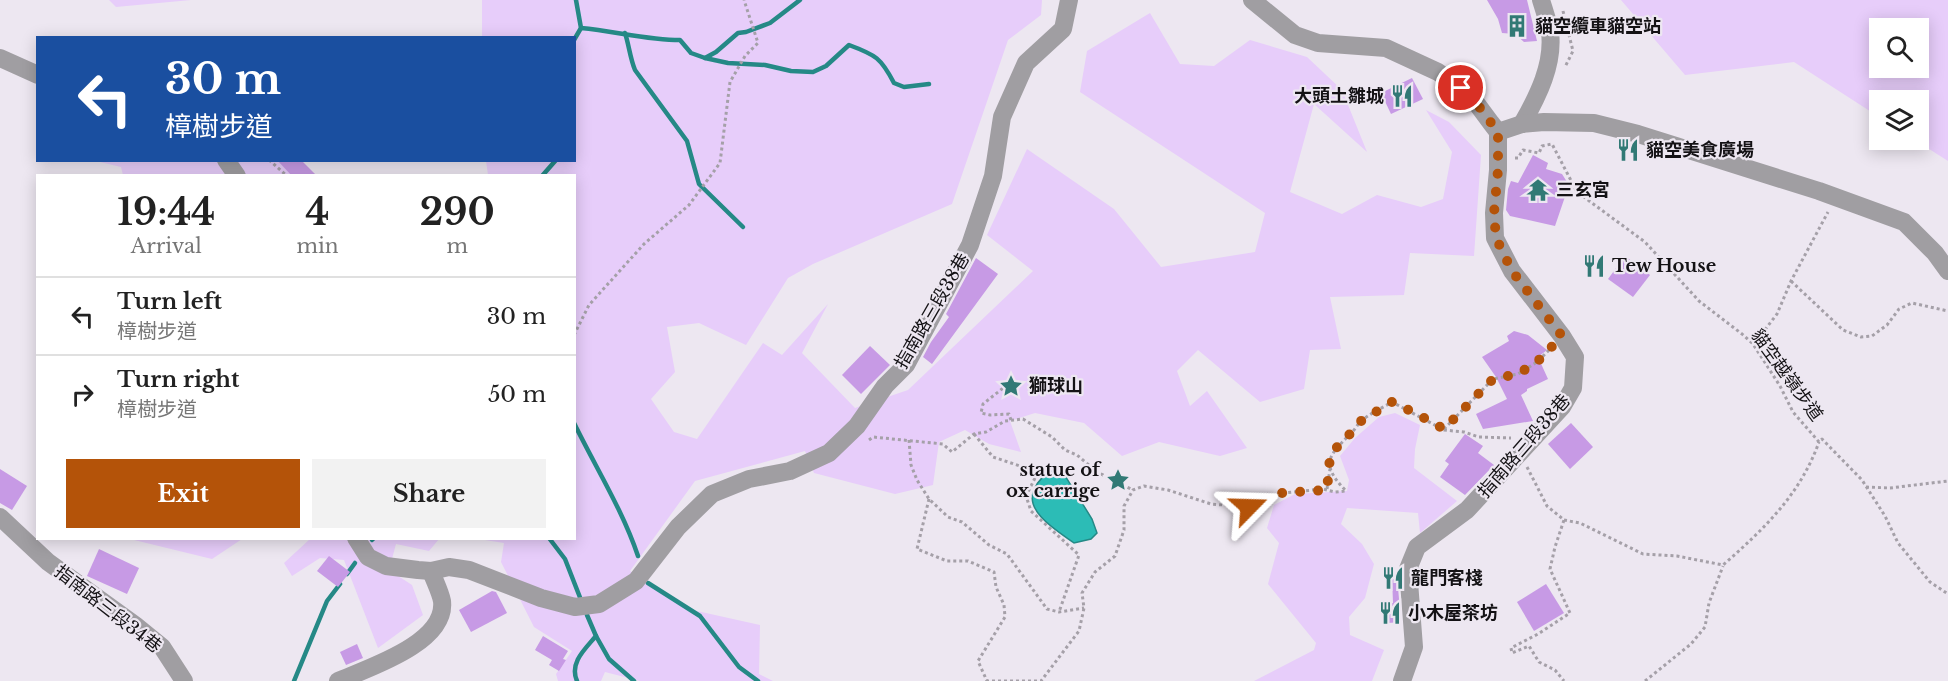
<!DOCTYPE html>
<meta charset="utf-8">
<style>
:root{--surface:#fff;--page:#f2f2f2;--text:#222;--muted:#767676;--line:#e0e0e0;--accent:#b45309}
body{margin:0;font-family:"Libre Baskerville","Noto Sans TC",serif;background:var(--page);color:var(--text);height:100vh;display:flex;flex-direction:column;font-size:22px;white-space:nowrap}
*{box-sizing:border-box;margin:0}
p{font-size:20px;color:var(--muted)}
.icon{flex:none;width:33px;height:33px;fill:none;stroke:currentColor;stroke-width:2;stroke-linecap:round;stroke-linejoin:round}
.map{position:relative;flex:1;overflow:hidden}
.sheet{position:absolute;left:36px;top:174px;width:540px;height:366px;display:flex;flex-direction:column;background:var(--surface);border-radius:0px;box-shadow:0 3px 15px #0003}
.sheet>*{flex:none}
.banner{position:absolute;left:36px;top:36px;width:540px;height:126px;border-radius:0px;box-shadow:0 3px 15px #0003;background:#1a4fa0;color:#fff;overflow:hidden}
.buttons{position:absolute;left:1869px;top:18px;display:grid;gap:12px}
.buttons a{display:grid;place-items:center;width:60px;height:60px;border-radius:0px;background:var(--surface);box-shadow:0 3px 15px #0003;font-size:30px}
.pin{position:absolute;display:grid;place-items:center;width:51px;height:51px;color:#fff;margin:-26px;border:3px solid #fff;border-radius:50%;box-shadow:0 2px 6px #0007}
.me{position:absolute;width:66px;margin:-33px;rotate:68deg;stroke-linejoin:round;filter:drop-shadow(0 0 4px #0008)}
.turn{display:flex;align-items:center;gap:21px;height:126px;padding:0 30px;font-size:27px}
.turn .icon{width:78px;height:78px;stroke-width:2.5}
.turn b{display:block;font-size:42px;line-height:51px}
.eta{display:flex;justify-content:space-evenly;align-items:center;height:102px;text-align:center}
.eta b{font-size:36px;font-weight:700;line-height:42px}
.primary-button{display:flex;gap:12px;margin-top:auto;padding:12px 30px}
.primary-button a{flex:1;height:69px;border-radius:0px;background:var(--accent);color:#fff;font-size:24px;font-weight:700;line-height:69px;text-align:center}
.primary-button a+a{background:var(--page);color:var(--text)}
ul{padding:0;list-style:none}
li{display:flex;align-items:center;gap:18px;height:78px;padding:0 30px;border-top:2px solid var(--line)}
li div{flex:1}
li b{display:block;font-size:22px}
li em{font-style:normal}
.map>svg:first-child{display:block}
</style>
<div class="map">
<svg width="1948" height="681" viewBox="0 0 1948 681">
<rect width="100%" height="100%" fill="#ede7f1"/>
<g fill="#e7cdfa" fill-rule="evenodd">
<polygon points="109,0 191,0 116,7"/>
<polygon points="482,0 1042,0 1041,15 1008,40 952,204 813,264 788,278 746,345 699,323 667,327 675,372 651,399 674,432 697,439 763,343 782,355 828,304 802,353 855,408 908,390 1033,271 987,235 1027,149 1114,209 1161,267 1255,252 1265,213 1080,92 1087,51 1150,13 1180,64 1214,66 1250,40 1307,57 1342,90 1367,152 1314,104 1290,192 1342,214 1377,195 1421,207 1443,199 1452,152 1426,110 1449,122 1481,155 1474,256 1410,253 1404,295 1330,297 1341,349 1310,350 1304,389 1260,402 1198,350 1177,371 1190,406 1207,391 1247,448 1220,456 1159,442 1122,456 1084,423 1035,413 1010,421 1021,452 989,444 965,430 939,442 933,485 895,494 814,473 805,451 695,481 630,571 688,609 760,625 759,674 773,681 640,681 605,672 601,681 558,681 556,674 572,651 534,627 501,562 504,543 479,539 574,538 574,176 488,175 486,161 574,160 574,38 482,37"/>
<path d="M 1621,0 L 1948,0 L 1948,161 L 1915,140 L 1918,140 L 1918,100 L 1880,100 L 1879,117 L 1794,62 L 1685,75 ZM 1880,28 L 1918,28 L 1918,68 L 1880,68 Z"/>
<polygon points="96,161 288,161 299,175 123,175 121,167"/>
<polygon points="1395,413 1420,425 1415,449 1414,468 1457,501 1420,533 1418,513 1347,508 1341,524 1362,544 1374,564 1365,598 1349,617 1350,635 1384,650 1372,681 1254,681 1314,650 1316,643 1268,584 1279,543 1267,528 1274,505 1295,494 1347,491 1349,480 1340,456 1355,438 1379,417"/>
<polygon points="130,539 242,539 212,559"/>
<polygon points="310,539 439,539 429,551 396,544 389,570 412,585 423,615 378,648 344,560 320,558 292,576 284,563"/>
</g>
<path fill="#2cbcb6" stroke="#258986" stroke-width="1.5" d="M 1054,470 L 1064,474 L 1092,519 L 1097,533 L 1091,539 L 1074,543 C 1059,532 1024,512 1034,490 C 1038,480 1044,475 1054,470 Z"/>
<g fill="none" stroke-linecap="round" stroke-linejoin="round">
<g stroke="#258986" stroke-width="4.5">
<path d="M 581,28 C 615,31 647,40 680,40 L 691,53 L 705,58 L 728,63 L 765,65 L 791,71 L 813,72 L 826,66 L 849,45 C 876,55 881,58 894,83 L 904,87 L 929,84"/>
<path d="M 625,33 C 629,45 630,58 635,70 L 687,141 L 699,184 L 743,227"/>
<polyline points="574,40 581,28 576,0"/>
<polyline points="705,58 716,52 738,33 746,32 770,23 800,0"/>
<polyline points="542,176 556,160"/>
<path d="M 574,423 C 596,468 622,509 638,556"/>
<polyline points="549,538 565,559 581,600"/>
<polyline points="372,540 374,538"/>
<polyline points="347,574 355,563"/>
<polyline points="648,583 700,616 739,667 758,681"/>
<polyline points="587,615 596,636 609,659 634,681"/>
<polyline points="294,681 327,601 340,584"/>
<path d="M 577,681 C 569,663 585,649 596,636"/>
</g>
</g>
<g fill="#c79ae5">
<polygon points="1487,0 1527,0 1537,41 1524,42 1515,34 1502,33 1498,19"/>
<polygon points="1412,78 1423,99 1391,114 1381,93"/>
<polygon points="1533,155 1548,163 1546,169 1562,174 1569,185 1555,226 1510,216 1506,210 1508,189 1511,181 1518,183"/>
<polygon points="277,160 301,160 317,176 292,176"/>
<polygon points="1625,256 1650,275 1633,297 1608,279"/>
<polygon points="976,258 998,274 932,364 923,357 931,342 949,317 946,314"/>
<polygon points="1514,331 1528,335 1547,350 1538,357 1548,379 1527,389 1527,391 1521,395 1533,421 1483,429 1476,414 1507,399 1496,377 1482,357 1509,341 1507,336"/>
<polygon points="870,346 890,365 861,394 842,375"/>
<polygon points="1571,423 1593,447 1570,469 1548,444"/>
<polygon points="1465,434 1483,446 1478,453 1494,465 1465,495 1440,477 1449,464 1445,461"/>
<polygon points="0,469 27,486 12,510 0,503"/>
<polygon points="99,549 139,568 127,594 87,576"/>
<polygon points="329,556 350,572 338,587 317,571"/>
<polygon points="1392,576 1397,576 1401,622 1388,623 1387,603 1393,603"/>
<polygon points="1546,584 1564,613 1534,631 1517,602"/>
<polygon points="492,591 496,592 507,613 471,632 459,610"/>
<polygon points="543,636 568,651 563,659 566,660 559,671 549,665 552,660 535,650"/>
<polygon points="357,644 363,658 346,665 340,652"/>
</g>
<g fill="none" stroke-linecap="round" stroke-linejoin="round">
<g stroke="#a5a0a8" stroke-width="3" stroke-dasharray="3 3" stroke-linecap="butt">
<polyline points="1563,11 1573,51 1565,67"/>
<polyline points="1515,158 1518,158 1523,150 1539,153 1542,146 1552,144 1577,192 1645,242 1699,301 1742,334 1753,344 1780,386 1793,412 1819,442 1822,439 1862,480 1885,516 1898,543 1930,582 1948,594"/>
<polyline points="269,160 287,176"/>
<polyline points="1791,281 1843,330 1861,337 1872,336 1887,325 1899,309 1912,303 1948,311"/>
<polyline points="574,335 589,305 644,244 689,205 720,163 730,82 745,56 758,43 744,0"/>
<polyline points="1754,344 1777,314 1791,281 1828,212"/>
<polyline points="574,378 574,379"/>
<polyline points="1011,420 1009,414 990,415 981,413 983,404 1012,381"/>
<polyline points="1444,429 1493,379 1518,374 1537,362 1551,348"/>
<polyline points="974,434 993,457 1038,472 1026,496 1031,511 1079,555 1059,612"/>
<polyline points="869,440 873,437 943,444 952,452 974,434 986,432 1005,421 1023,419 1052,437 1065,450 1077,455 1097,472 1133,490"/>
<polyline points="909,440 911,465 917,480 929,499 948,517 962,522 989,545 1007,554 1047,609 1059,612 1084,608"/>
<polyline points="1527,467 1547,506 1564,520 1555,547 1550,569 1570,613 1538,634 1511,648 1512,653 1529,646 1539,662 1555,670 1564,681"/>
<polyline points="1866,487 1890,488 1948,481"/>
<polyline points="1327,489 1330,469"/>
<polyline points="929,499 917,549 947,561 968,561 994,572 996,587 1004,605 1005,617 978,661 987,681"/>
<path d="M 1564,520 L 1580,523 L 1643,554 L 1677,556 L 1723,565 C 1764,529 1800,495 1819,442"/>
<path d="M 986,681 L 1041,681 L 1079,631 L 1084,608 L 1082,593 L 1095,572 L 1115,556 L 1124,530 L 1124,506 L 1133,490 L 1144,486 L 1168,490 L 1211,504 L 1249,507 L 1283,493 L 1323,489 L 1335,492 L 1346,491 C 1319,463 1329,456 1351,433 C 1355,430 1357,425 1360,422 C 1369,414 1382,408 1392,402 L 1444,430 L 1464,432 L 1479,437 L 1511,438"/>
<polyline points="1645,681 1691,644 1705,627 1709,603 1723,566"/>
</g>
<g stroke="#a09ea2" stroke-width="18">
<polyline points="1252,0 1295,35 1318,43 1386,48 1438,72 1471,96 1491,123 1498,132 1498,170 1494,213 1495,238 1512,271 1562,336 1575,357 1573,388 1562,407 1467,510 1417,547 1408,569 1414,647 1402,681"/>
<polyline points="0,58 38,75"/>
<path d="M 1522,124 C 1538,96 1554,64 1550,32 C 1548,21 1544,10 1541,0"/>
<polyline points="1498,132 1522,124 1544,122 1594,123 1638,134 1819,191 1904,222 1935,253 1948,271"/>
<polyline points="226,160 237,176"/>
<polyline points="0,517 48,562 135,625 162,647 184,681"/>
<polyline points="356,538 368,557 386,566 418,570 431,571 449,567 469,570 541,598 575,607 599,604 636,581 678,527 712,494 749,479 790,471 829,453 857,426 885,386 906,365 970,245 993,176 1002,117 1026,63 1063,29 1069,0"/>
<path d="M 338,681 C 368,668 447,643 442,601 C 440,591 434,580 431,571"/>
</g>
</g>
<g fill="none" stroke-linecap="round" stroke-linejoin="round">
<polyline stroke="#b45309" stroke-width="10" stroke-dasharray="0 18" points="1249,507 1282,493 1327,490 1330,457 1340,443 1351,433 1361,421 1392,402 1417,414 1444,429 1493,379 1518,374 1537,362 1562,336 1512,271 1496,238 1494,213 1498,170 1498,132 1471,96 1461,88"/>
</g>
<defs>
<g id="building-bare" transform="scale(1.8)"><path d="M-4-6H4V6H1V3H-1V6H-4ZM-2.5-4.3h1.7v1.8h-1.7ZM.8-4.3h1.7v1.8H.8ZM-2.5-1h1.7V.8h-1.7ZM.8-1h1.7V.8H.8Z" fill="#317975" stroke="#ede7f1" stroke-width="2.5" paint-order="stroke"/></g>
<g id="restaurant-bare" transform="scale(1.8)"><path d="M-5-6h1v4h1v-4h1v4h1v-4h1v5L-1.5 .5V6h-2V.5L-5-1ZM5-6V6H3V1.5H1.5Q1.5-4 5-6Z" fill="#317975" stroke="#ede7f1" stroke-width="2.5" paint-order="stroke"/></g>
<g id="temple-bare" transform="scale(1.8)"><path d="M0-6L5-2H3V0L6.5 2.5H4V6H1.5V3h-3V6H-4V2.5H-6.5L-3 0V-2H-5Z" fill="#317975" stroke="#ede7f1" stroke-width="2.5" paint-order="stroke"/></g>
<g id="sight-bare" transform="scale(1.8)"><path d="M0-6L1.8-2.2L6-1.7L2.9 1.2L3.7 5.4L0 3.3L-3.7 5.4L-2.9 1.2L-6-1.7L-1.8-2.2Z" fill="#317975" stroke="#ede7f1" stroke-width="2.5" paint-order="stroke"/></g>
</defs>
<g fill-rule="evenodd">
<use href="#building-bare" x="1517" y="26"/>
<use href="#restaurant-bare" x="1402" y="96"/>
<use href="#restaurant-bare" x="1628" y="150"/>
<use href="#temple-bare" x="1538" y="190"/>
<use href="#restaurant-bare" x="1594" y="266"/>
<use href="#sight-bare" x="1011" y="386"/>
<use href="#sight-bare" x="1118" y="480"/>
<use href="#restaurant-bare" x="1393" y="578"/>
<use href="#restaurant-bare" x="1390" y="613"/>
</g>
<g text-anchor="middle" stroke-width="4.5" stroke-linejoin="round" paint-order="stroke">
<g font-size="18" font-weight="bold" fill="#141215" stroke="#ede7f1" text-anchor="start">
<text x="1535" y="32">貓空纜車貓空站</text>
<text x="1384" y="102" text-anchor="end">大頭土雛城</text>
<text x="1646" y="156">貓空美食廣場</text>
<text x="1556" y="196">三玄宮</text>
<text x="1612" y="272">Tew House</text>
<text x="1029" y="392">獅球山</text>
<text x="1100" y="476" text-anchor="end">statue of<tspan x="1100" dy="21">ox carrige</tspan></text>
<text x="1411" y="584">龍門客棧</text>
<text x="1408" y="619">小木屋茶坊</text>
</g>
<g font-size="18" fill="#141215" stroke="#ede7f1">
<text transform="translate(932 311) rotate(-60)" y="6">指南路三段38巷</text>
<text transform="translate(1787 375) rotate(54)" y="6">貓空越嶺步道</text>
<text transform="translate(1524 446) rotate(-49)" y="6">指南路三段38巷</text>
<text transform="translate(108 609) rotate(38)" y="6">指南路三段34巷</text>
</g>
</g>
</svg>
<div class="buttons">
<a><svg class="icon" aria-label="search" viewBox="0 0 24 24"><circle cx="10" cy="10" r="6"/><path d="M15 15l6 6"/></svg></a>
<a><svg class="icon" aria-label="layers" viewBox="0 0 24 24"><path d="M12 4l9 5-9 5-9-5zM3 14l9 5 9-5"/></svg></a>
</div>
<div class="pin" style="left:1461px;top:88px;background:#d93025"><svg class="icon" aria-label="arrive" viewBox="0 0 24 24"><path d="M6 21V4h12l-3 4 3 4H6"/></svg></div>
<svg class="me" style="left:1249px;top:507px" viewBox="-20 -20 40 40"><path d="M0-17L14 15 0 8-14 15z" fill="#b45309" stroke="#fff" stroke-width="4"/></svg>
<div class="banner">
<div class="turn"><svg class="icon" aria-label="left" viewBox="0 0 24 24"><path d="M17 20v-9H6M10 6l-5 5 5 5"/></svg><div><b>30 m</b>樟樹步道</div></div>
</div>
<section class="sheet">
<div class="eta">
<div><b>19:44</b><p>Arrival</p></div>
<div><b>4</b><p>min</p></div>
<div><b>290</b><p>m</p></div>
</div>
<ul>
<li><svg class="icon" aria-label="left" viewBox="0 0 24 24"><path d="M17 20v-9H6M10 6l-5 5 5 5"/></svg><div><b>Turn left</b><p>樟樹步道</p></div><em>30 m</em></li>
<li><svg class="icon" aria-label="right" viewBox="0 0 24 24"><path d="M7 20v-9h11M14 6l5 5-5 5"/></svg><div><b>Turn right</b><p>樟樹步道</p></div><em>50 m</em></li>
</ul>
<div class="primary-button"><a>Exit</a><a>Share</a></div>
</section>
</div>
